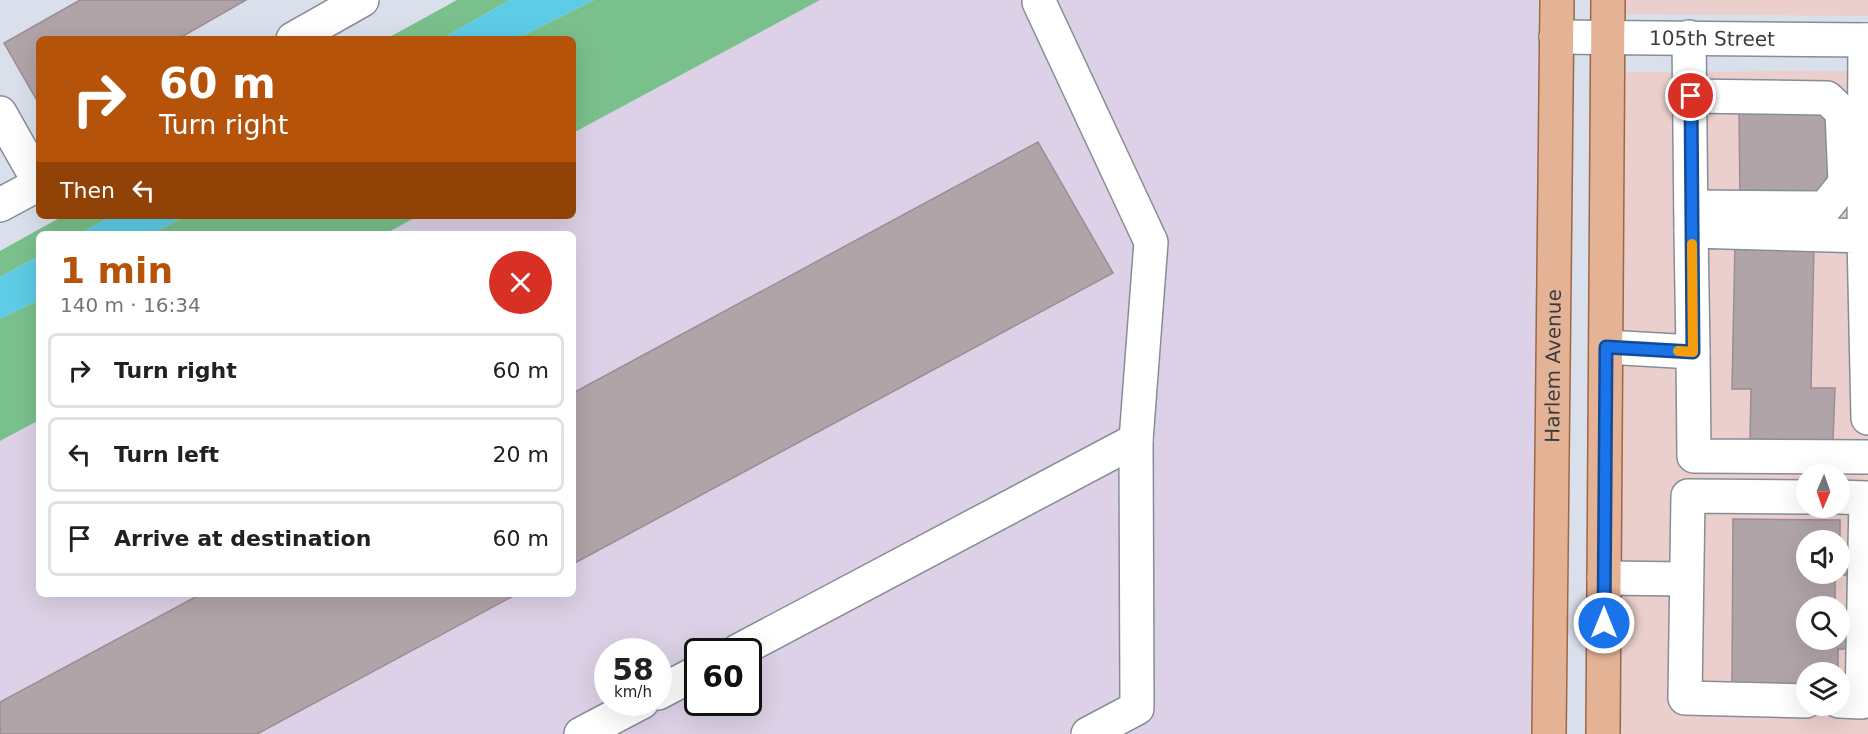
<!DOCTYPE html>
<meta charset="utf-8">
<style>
:root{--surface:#fff;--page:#f6f6f6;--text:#202124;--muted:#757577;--line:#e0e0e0;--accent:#b45309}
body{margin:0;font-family:"DejaVu Sans",sans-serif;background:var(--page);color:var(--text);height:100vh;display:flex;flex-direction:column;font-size:22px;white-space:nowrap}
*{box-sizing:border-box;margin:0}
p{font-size:20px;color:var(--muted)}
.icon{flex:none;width:33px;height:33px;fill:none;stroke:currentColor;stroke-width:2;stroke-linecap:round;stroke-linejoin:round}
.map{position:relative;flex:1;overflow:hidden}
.drawer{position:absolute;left:36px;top:231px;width:540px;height:366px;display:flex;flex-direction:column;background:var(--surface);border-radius:9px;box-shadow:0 6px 24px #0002}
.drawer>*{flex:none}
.banner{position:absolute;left:36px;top:36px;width:540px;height:183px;border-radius:9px;box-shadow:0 6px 24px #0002;background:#b45309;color:#fff;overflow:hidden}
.needle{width:39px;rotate:182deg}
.fabs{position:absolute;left:1796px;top:464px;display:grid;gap:12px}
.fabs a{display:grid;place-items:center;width:54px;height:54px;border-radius:50%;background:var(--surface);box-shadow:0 6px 24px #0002;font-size:30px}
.speed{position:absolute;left:594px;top:638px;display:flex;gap:12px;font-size:30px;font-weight:700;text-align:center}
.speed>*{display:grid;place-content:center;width:78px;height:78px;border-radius:50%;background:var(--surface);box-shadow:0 6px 24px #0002;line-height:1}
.speed small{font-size:15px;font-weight:400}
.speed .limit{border:3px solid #111;border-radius:9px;background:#fff;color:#111}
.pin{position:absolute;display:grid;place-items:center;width:51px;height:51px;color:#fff;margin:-26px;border:3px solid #fff;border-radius:50%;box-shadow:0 2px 6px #0007}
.me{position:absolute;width:66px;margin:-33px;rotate:0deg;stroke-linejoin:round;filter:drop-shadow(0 0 4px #0008)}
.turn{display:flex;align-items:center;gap:21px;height:126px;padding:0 24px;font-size:27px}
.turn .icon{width:78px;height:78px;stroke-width:2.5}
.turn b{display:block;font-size:42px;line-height:51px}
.then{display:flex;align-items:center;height:57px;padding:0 24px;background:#0003;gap:12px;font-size:22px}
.round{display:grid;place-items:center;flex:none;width:63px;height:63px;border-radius:32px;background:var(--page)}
.headline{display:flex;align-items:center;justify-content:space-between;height:102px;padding:0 24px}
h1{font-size:36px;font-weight:700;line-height:45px;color:var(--accent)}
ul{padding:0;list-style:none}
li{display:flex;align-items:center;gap:18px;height:75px;margin:0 12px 9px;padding:0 12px;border:3px solid var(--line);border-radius:9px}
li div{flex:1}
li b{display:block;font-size:22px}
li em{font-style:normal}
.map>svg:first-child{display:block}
</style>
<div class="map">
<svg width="1868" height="734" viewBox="0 0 1868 734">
<rect width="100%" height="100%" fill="#dae0eb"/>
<g fill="#eacfcc" fill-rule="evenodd">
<polygon points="1625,0 1868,0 1868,16 1624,14"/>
<path d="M 1868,71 L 1868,734 L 1621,734 L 1624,72 ZM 1806,474 L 1839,474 L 1839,507 L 1806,507 ZM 1806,540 L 1839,540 L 1839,573 L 1806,573 ZM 1806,606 L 1839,606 L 1839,639 L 1806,639 ZM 1806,672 L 1839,672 L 1839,705 L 1806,705 Z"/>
</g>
<path fill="#dcd1e6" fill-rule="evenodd" d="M 820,0 L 1538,0 L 1536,734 L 0,734 L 0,441 L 39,420 L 39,594 L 573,594 L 573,234 L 385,234 L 418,216 L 573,216 L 573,133 ZM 608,651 L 658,651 L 658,702 L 608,702 ZM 698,651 L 748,651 L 748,702 L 698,702 Z"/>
<g fill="#7ac08c">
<polygon points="457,0 510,0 441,39 386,39"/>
<polygon points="594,0 820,0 573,133 573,39 516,39"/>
<polygon points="63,216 111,216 80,234 39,234 39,256 0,277 0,251"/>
<polygon points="185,216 418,216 385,234 152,234"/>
<polygon points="39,300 39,420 0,441 0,319"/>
</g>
<g fill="#5ecce6">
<polygon points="510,0 594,0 516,39 441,39"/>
<polygon points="111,216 185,216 152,234 80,234"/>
<polygon points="39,256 39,300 0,319 0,277"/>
</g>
<g fill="#b1a4a9" stroke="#9a8d93" stroke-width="1.5" fill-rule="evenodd">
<polygon points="80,0 246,0 178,39 39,39 39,104 4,43"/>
<polygon points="1739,110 1820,110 1831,120 1829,189 1818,199 1740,200"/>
<polygon points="1038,142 1113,273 573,564 573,393"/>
<polygon points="1735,243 1814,245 1811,388 1835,388 1833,441 1750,439 1751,389 1732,389"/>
<path d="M 1733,519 L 1840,520 L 1840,552 L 1849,553 L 1849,575 L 1835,575 L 1835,606 L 1806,606 L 1806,639 L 1839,639 L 1839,629 L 1848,629 L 1848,649 L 1838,649 L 1838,672 L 1806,672 L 1806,686 L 1732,685 ZM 1806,540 L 1839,540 L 1839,573 L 1806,573 Z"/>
<polygon points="201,594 517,594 257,734 0,734 0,702"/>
</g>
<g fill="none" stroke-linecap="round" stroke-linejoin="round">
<g stroke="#878d97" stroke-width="36">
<g id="minor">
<polyline points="1039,2 1151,242 1136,440 1137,708 1088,734"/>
<path id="s1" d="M 1556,37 L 1868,40"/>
<polyline points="1689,37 1691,230"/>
<polyline points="293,39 362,0"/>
<polyline points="1691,96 1827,98 1842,112 1845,183 1825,208 1691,207"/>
<polyline points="0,113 39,182"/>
<polyline points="0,205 39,184"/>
<polyline points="1864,236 1865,40"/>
<polyline points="1606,347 1693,352 1691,231 1864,236 1868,418"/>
<polyline points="1693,352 1694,456 1868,457"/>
<polyline points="1806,497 1688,496 1685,698 1806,701"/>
<polyline points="1839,497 1866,498 1862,702 1839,701"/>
<polyline points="1604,578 1686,579"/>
<polyline points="738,651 1136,440"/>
<polyline points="658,693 698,672"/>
<polyline points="581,734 642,702"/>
</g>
</g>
<g stroke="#9c6747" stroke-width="36">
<g id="major">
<path id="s2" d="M 1549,734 L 1557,0"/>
<polyline points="1603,734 1608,0"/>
</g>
</g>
<use href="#minor" stroke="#fff" stroke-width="33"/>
<use href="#major" stroke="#e4b294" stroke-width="33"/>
</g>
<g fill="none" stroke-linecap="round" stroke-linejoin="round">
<g stroke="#114b97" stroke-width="15">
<polyline id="route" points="1604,623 1606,347 1693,352 1691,96"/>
</g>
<use href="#route" stroke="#1a73e8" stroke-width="10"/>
<polyline stroke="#f59e0b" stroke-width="10" points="1678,351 1693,352 1692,244"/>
</g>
<g text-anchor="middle" stroke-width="5" stroke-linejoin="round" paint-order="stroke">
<g font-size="20" fill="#383b3f" stroke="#dae0eb">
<text dy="7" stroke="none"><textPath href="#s1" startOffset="156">105th Street</textPath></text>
<text dy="7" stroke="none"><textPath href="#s2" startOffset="368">Harlem Avenue</textPath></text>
</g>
</g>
</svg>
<div class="fabs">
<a><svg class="needle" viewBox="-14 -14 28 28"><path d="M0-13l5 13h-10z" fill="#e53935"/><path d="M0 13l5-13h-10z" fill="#757577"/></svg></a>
<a><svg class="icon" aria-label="sound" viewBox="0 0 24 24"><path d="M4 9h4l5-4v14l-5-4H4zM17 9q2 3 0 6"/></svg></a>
<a><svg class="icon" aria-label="search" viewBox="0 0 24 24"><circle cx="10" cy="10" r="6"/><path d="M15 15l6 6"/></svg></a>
<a><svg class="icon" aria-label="layers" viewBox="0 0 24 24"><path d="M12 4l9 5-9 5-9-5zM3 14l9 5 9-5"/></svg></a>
</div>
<div class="speed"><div>58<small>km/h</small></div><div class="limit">60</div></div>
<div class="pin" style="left:1691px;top:96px;background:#d93025"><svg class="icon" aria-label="arrive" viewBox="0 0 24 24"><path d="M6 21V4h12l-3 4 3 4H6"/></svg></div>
<svg class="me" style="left:1604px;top:623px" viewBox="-20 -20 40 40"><circle r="17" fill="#1a73e8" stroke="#fff" stroke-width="3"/><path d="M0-11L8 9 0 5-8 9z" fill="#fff"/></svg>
<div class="banner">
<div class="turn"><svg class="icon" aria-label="right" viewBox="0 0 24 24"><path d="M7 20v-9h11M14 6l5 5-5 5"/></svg><div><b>60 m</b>Turn right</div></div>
<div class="then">Then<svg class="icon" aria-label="left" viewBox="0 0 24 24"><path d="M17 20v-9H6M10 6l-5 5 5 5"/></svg></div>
</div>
<section class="drawer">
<div class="headline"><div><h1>1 min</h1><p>140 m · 16:34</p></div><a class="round" style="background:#d93025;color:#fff"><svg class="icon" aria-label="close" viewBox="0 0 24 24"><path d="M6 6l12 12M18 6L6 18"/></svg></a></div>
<ul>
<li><svg class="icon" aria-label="right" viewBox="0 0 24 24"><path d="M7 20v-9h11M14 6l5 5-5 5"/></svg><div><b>Turn right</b></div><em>60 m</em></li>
<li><svg class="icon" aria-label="left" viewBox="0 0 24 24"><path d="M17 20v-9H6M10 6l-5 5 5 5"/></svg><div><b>Turn left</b></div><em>20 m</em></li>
<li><svg class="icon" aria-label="arrive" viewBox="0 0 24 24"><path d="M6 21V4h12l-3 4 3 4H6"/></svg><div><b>Arrive at destination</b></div><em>60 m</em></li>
</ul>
</section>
</div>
